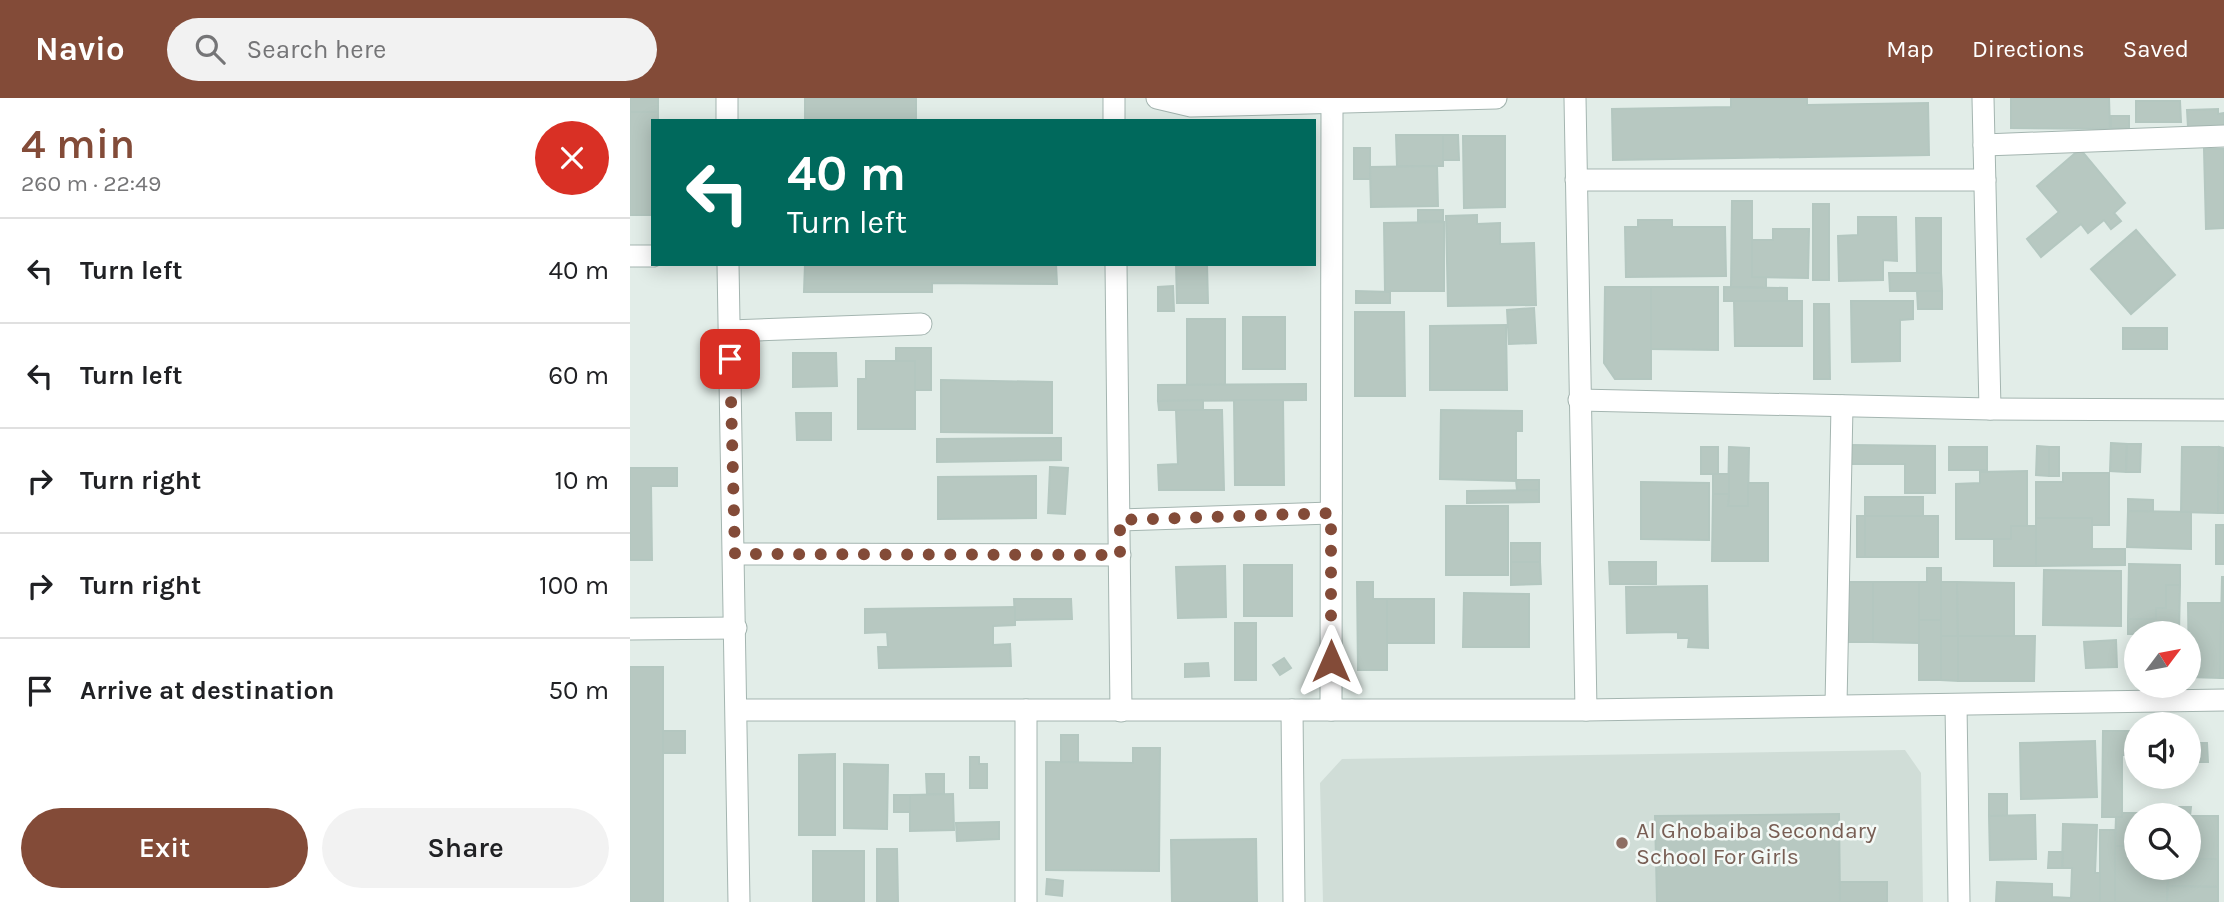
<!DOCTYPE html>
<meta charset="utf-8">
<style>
:root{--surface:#fff;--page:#f2f2f2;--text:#202124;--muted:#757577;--line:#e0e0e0;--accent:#834b38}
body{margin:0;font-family:Karla,sans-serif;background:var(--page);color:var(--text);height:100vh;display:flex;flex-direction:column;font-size:26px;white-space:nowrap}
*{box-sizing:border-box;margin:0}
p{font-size:23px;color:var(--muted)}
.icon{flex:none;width:38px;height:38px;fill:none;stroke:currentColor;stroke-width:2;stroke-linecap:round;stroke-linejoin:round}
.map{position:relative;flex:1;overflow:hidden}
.details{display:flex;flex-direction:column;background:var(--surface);width:630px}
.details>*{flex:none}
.top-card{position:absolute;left:21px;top:21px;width:665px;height:147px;border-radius:0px;box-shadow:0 4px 18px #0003;background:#00695c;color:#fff;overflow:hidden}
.needle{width:46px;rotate:58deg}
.tools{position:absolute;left:1494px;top:523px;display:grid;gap:14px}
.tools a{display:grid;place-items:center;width:77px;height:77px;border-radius:50%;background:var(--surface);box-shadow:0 4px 18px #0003;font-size:35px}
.pin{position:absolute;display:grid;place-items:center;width:60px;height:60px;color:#fff;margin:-30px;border-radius:14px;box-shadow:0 4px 10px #0006}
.me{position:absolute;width:77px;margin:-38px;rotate:0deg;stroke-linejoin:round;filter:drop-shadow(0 0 5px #0008)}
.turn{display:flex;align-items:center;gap:24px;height:147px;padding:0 21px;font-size:32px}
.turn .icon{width:91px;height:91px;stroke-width:2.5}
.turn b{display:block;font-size:49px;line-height:60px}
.round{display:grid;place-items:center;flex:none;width:74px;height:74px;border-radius:37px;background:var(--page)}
.summary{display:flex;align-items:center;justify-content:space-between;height:119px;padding:0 21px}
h1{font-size:42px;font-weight:600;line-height:52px;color:var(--accent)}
.cta{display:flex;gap:14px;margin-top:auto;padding:14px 21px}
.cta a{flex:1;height:80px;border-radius:42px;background:var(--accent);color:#fff;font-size:28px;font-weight:600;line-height:80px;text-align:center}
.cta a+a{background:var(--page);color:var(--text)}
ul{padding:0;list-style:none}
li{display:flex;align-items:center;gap:21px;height:105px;padding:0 21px;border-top:2px solid var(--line)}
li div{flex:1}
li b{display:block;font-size:26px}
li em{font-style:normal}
header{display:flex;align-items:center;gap:42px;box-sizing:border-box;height:98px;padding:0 35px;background:var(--accent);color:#fff}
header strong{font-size:33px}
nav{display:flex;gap:38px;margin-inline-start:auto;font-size:24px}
.search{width:490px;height:63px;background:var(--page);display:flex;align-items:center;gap:18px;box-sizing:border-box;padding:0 24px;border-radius:38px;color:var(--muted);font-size:26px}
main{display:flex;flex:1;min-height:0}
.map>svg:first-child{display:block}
</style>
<header>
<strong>Navio</strong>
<div class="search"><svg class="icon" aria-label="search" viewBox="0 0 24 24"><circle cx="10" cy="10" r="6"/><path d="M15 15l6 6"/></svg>Search here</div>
<nav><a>Map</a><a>Directions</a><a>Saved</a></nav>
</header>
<main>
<section class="details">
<div class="summary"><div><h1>4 min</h1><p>260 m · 22:49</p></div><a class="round" style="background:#d93025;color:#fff"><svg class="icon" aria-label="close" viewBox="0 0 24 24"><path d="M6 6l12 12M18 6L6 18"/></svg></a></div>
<ul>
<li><svg class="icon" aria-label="left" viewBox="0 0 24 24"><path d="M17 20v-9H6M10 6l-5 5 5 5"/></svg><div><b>Turn left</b></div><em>40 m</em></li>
<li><svg class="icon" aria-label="left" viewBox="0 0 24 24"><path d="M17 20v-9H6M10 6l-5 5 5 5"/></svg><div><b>Turn left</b></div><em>60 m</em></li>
<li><svg class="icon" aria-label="right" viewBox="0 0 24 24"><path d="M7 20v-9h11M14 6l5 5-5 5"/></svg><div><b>Turn right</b></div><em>10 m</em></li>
<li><svg class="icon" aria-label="right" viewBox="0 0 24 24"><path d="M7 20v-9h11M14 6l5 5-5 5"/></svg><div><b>Turn right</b></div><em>100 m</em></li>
<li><svg class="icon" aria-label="arrive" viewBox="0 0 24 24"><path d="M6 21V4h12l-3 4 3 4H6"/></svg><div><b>Arrive at destination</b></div><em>50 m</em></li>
</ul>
<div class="cta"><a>Exit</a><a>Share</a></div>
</section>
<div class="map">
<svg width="1594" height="804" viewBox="0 0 1594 804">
<rect width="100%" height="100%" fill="#e2ede8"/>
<polygon fill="#d0ddd7" points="1275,652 1291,675 1293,804 693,804 690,685 712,661"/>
<g fill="#b7c8c1" stroke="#b4c7c0" stroke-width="2">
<rect x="0" y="0" width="28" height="14"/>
<rect x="175" y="0" width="111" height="23"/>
<polygon points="1101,0 1177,0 1177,7 1298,5 1299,57 983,62 982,11 1101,9"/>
<polygon points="1381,0 1479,0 1480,31 1381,30"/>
<polygon points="1506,3 1550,3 1551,24 1506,24"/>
<polygon points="1588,11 1588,16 1594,15 1594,28 1558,29 1557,12"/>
<polygon points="0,14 28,14 28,23 23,23 23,117 0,117"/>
<rect x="1481" y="18" width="18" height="12"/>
<polygon points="766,37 813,37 813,68 767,68"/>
<polygon points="813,37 828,37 829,62 813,62"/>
<polygon points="833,38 875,38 875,109 834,110"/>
<rect x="724" y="50" width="16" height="31"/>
<polygon points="1450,51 1495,105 1484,115 1491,123 1481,131 1474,122 1458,135 1451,126 1411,159 1397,141 1429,114 1407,88"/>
<polygon points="1574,51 1594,51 1594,130 1576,131"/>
<polygon points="807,68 808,108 741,109 740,69"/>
<polygon points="1102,103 1122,103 1122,179 1136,179 1136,190 1101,189"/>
<rect x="1183" y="106" width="16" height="76"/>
<rect x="788" y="112" width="25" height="11"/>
<polygon points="847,117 847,126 870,125 870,146 904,145 906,207 818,208 816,118"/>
<polygon points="1228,119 1266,119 1267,163 1253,162 1253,182 1209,183 1208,138 1228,137"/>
<polygon points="1286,120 1311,120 1311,175 1287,175"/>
<polygon points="1008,122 1042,122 1042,129 1095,129 1096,178 996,179 995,129 1008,129"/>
<polygon points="814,124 814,193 755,193 754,125"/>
<polygon points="1143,131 1179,131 1178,180 1122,179 1122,142 1143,142"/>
<polygon points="1506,132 1545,177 1501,216 1461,171"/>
<polygon points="175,166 426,166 427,186 302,185 302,194 174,194"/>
<polygon points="546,166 577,166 578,205 547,205"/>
<polygon points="1259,175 1311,175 1312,193 1260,193"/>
<polygon points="543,188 544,213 528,213 528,189"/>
<polygon points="975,189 1021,189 1021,281 985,281 974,265"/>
<polygon points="1021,189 1088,189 1088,252 1021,251"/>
<polygon points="1094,189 1157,190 1157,203 1094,203"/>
<polygon points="726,193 760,194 760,205 726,205"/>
<polygon points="1287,193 1312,193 1312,211 1288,211"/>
<polygon points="1104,203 1172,203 1172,248 1105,248"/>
<polygon points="1221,203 1283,203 1283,221 1270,222 1270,263 1222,264"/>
<polygon points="1184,206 1199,206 1200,281 1184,281"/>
<polygon points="904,210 906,245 879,246 877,212"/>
<polygon points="725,214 774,214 775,298 725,298"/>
<rect x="613" y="219" width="42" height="52"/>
<rect x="557" y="221" width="38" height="66"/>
<polygon points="876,227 877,292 800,292 800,228"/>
<rect x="1493" y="230" width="44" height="21"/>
<polygon points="266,250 301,250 301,292 285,292 285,263 266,263"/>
<polygon points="163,255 206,255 207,288 163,289"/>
<polygon points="236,263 285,263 285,331 228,331 228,281 236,281"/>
<polygon points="311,282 422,284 422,335 311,334"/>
<polygon points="676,286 676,302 528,303 528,287"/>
<polygon points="573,302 573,312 529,312 528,303"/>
<polygon points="604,302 653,302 654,387 605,387"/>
<polygon points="546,312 592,312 594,392 529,392 528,367 548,366"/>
<polygon points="811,312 892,313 892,333 886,333 886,383 810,381"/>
<polygon points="166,315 201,315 201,342 167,342"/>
<polygon points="431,340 431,362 307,364 307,341"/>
<polygon points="1481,345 1497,346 1496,374 1480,373"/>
<polygon points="1497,346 1511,346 1510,374 1496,374"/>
<polygon points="1221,347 1305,348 1305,395 1275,395 1275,366 1221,366"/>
<polygon points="1407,348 1419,349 1419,378 1406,377"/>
<rect x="1071" y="349" width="17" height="27"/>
<polygon points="1099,349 1119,350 1118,408 1098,408"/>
<rect x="1319" y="349" width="38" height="23"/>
<rect x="1419" y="349" width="10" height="29"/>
<polygon points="1552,349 1589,349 1588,415 1551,414"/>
<polygon points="1589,349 1594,350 1594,415 1588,415"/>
<polygon points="420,369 438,370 435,416 418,415"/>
<polygon points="0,370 47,370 47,388 21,388 22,462 0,462"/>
<polygon points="1397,373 1397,428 1381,428 1381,441 1326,441 1326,386 1350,385 1350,374"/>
<polygon points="1433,375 1479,375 1479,427 1462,427 1462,420 1406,420 1406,384 1433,384"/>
<rect x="1083" y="376" width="16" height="20"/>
<polygon points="406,378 406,420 308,421 308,379"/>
<polygon points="886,382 909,382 909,392 887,392"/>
<polygon points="1011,384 1079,385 1079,442 1011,441"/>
<polygon points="1118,385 1138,385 1138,463 1082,463 1083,396 1099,396 1098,408 1118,408"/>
<polygon points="909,392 909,404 837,405 837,393"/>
<rect x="1235" y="399" width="58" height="19"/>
<polygon points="1498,401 1523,402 1523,414 1498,413"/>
<rect x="816" y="408" width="62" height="69"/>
<polygon points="1498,413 1561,414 1561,451 1497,449"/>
<rect x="1227" y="418" width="8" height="41"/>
<rect x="1235" y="418" width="73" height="41"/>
<polygon points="1406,420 1462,420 1462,451 1495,451 1495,467 1406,468"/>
<rect x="1586" y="427" width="8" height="39"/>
<polygon points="1381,428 1406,428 1406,468 1364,468 1364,441 1381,441"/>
<rect x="881" y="445" width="29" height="19"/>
<polygon points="881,464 910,464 911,486 881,487"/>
<polygon points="979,464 1026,464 1026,486 980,486"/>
<polygon points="1499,466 1550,467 1550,487 1536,487 1536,510 1526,510 1526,521 1498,521"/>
<rect x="614" y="467" width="48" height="51"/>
<polygon points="595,468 596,519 548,520 546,469"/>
<polygon points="1297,470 1311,470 1311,522 1289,522 1289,484 1297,484"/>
<polygon points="1414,472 1491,473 1491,528 1413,527"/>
<polygon points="1592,479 1594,479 1594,524 1591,524"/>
<polygon points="727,484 743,484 743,501 757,501 757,572 728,572"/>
<rect x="1219" y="484" width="24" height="60"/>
<polygon points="1243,484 1289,484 1289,545 1243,544"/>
<polygon points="1311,484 1327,484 1328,538 1311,538"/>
<polygon points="1327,484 1384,485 1384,538 1328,538"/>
<polygon points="1536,487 1550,487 1549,536 1498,536 1498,521 1526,521 1526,510 1536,510"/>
<polygon points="1077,488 1078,550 1058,549 1059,540 1048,540 1048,534 997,535 996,489"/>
<polygon points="834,495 899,496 899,549 833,549"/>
<polygon points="384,501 441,501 442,521 385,522"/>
<rect x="757" y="501" width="47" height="44"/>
<polygon points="1558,505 1592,505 1590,580 1559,579"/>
<polygon points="385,509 385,527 363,528 363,547 380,546 381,568 249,570 248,549 258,549 257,534 235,535 235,511"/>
<rect x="1289" y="522" width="22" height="60"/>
<polygon points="1591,524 1594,524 1594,580 1590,580"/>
<rect x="605" y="525" width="21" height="57"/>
<polygon points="1311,538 1328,538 1328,583 1311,582"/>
<polygon points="1328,538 1405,538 1404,583 1328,583"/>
<polygon points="1486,542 1487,569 1456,570 1454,544"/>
<polygon points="654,560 661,570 650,577 643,567"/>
<polygon points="578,565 579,578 555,579 555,566"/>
<rect x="0" y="569" width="33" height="235"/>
<rect x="33" y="633" width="22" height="22"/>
<polygon points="1473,633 1507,633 1507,657 1492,657 1492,719 1472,719"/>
<rect x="431" y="637" width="17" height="27"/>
<polygon points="1465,643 1467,699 1391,701 1390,645"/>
<polygon points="1561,645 1577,645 1578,664 1562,664"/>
<polygon points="503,650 530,650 529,773 416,772 416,664 503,665"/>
<polygon points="205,656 205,737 169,737 169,657"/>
<polygon points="340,659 349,659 349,666 357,666 357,690 340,690"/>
<polygon points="214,666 258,667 257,731 214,730"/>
<polygon points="296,676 314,676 314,696 297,696"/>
<polygon points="323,696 324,732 280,733 280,697"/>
<rect x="1359" y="696" width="18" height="22"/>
<rect x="264" y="697" width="16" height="17"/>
<polygon points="1542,709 1561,709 1560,718 1588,718 1588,761 1559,761 1559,718 1507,718 1507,748 1485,748 1486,719 1492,719 1492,715 1542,715"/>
<polygon points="1209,716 1210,804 1027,804 1025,718"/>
<polygon points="1405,717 1406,761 1360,762 1359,718"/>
<polygon points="369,724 369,741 327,743 326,725"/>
<polygon points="1433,726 1467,727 1465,775 1470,775 1470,804 1366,804 1367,784 1422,786 1422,799 1441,800 1442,770 1432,770"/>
<rect x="1470" y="732" width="15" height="72"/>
<polygon points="626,741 627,804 542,804 541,742"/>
<polygon points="1485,748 1507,748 1507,770 1538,770 1537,804 1485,804"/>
<polygon points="247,751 267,751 268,803 247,803"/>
<polygon points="183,753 234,753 234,804 183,803"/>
<polygon points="1419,754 1433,754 1432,770 1418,770"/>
<polygon points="1559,761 1588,761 1588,789 1538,788 1538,770 1559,770"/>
<polygon points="417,781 433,783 432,798 416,796"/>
<rect x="1210" y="784" width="47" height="20"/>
<polygon points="1538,788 1588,789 1588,804 1537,804"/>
</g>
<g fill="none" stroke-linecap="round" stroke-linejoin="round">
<g stroke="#a4b5b0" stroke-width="23">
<g id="minor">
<polyline points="97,0 97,23"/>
<polyline points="484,0 484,23"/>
<polyline points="527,0 561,8 866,0"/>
<polyline points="945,0 956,612"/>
<polyline points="1353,0 1360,311"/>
<polyline points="1354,47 1594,38"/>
<polyline points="946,82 1355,82"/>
<polyline points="0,158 23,158"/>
<polyline points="98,166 109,804"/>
<polyline points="486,166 491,613"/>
<polyline points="100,233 291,226"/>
<polyline points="949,302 1360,311 1594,312"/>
<polyline points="490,422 701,415"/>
<polyline points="105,456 490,457"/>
<polyline points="0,531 106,530"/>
<polyline points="1206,607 1212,308"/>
<polyline points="1326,607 1329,804"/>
<polyline points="108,612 956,612 1594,602"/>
<polyline points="662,612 664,804"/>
<polyline points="701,612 702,5"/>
<polyline points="396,804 396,612"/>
</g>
</g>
<use href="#minor" stroke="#fff" stroke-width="21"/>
</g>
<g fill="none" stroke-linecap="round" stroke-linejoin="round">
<polyline stroke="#834b38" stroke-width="12" stroke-dasharray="0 21.6" points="100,261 105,456 490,457 490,422 701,415 701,563"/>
</g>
<circle fill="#8d6e63" stroke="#f3f9f6" stroke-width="2.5" cx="992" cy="745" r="7"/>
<g text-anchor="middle" stroke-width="5" stroke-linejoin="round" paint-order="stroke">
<g font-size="23" fill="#785e54" stroke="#f3f9f6" text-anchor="start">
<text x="1006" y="740">Al Ghobaiba Secondary<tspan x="1006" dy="26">School For Girls</tspan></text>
</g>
</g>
</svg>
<div class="tools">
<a><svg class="needle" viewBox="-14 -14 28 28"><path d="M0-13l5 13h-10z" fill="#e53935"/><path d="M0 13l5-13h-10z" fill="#757577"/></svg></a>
<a><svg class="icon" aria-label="sound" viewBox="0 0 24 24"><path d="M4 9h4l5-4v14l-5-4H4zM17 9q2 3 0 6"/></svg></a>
<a><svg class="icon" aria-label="search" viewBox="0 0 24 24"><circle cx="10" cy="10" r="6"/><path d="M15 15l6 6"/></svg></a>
</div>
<div class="pin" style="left:100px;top:261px;background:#d93025"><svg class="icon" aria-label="arrive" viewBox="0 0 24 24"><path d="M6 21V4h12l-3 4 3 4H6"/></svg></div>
<svg class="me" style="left:701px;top:563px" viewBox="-20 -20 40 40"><path d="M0-17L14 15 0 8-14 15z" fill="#834b38" stroke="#fff" stroke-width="4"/></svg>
<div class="top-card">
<div class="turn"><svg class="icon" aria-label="left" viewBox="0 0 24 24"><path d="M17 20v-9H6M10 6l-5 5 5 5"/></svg><div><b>40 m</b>Turn left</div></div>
</div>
</div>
</main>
